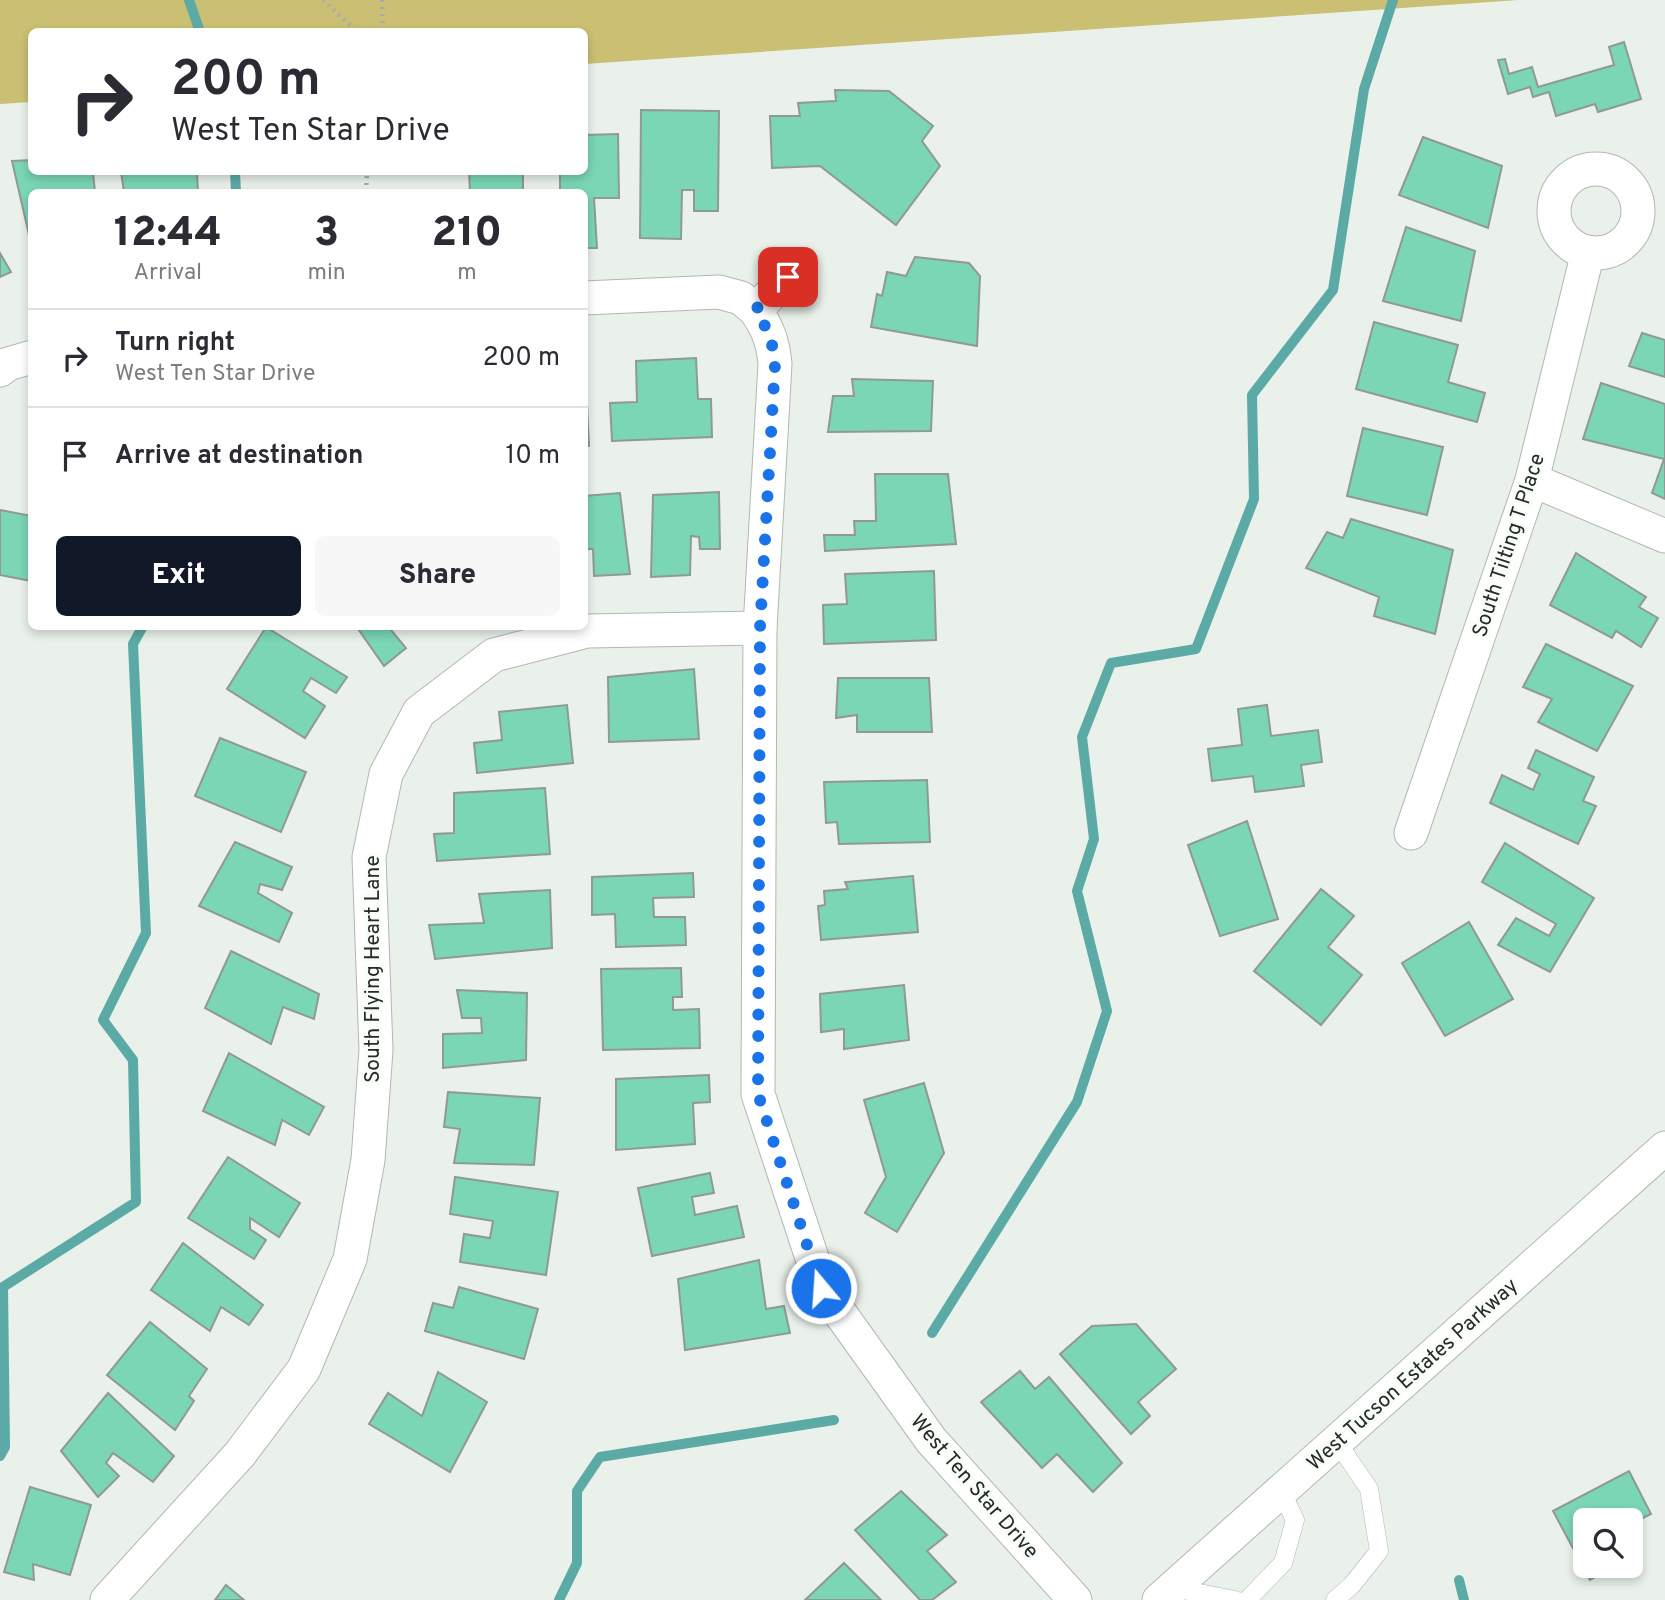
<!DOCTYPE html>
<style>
:root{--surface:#fff;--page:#f7f7f7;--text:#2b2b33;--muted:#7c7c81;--line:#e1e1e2;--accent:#111827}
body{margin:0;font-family:Overpass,sans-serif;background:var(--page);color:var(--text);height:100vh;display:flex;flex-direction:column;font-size:26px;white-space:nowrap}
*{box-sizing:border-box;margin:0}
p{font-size:23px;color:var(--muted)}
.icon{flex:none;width:38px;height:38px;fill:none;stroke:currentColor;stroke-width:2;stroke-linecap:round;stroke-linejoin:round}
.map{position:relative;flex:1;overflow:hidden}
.details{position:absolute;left:28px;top:189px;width:560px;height:441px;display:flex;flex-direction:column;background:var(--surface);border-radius:10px;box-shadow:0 4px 10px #0003}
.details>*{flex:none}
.hud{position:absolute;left:28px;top:28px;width:560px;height:147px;border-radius:10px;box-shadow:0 4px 10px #0003;background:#fff;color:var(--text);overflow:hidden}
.tools{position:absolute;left:1573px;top:1508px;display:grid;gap:14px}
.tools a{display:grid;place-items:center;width:70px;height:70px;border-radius:10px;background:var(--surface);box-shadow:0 4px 10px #0003;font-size:35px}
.pin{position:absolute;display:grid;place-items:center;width:60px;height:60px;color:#fff;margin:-30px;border-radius:14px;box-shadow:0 4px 10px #0006}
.me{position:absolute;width:77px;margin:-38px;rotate:342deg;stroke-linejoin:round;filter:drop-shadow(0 0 5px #0008)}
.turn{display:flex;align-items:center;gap:24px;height:147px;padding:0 28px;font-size:32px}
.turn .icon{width:91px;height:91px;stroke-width:2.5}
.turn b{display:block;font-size:49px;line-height:60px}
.eta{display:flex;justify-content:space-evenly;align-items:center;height:119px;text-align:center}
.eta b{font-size:42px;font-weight:800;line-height:49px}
.primary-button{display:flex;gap:14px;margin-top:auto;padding:14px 28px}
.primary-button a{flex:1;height:80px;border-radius:10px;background:var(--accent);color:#fff;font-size:28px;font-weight:800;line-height:80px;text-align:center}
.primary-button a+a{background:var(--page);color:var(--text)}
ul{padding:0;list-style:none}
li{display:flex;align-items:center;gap:21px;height:98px;padding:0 28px;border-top:2px solid var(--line)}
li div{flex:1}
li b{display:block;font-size:26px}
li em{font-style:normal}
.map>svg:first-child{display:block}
</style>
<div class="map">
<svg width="1665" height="1600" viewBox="0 0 1665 1600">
<rect width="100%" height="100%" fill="#e9f1ea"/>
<polygon fill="#cabf72" points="0,0 1519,0 585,64 584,32 32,32 31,102 0,104"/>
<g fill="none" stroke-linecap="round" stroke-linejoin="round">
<g stroke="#5caaa5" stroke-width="10">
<polyline points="189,0 200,32"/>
<polyline points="235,172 236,192"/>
<polyline points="932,1333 1077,1102 1107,1011 1077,891 1094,839 1082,737 1111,663 1196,649 1254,499 1252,395 1333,290 1364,89 1393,0"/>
<polyline points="0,1456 5,1447 3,1287 136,1202 133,1060 103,1020 146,933 133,644 143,626"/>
<polyline points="1459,1580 1464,1600"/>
<polyline points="559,1600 577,1563 577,1491 600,1457 834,1420"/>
</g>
</g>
<g fill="#7ad6b4" stroke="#909995" stroke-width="2">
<polygon points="1624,42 1641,99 1598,112 1595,104 1556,116 1549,92 1533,97 1530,87 1508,94 1498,60 1505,59 1509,74 1532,67 1538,87 1614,65 1609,47"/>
<polygon points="835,90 889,91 933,126 922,141 940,166 896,225 820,166 772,168 770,116 800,116 798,103 836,101"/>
<polygon points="641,110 719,111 718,211 694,211 694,190 682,190 681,239 640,238"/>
<polygon points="618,134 619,198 594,198 597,248 584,248 584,192 560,192 560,172 584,172 584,135"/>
<polygon points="1423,137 1502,166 1488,228 1399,195"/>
<polygon points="32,160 32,172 93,172 95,192 32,192 32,248 12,161"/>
<polygon points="121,172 197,172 198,192 124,192"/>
<polygon points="469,172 523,172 523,192 470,192"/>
<polygon points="1406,227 1475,251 1461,321 1383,301"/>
<polygon points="0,253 11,272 0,277"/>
<polygon points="915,257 969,263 980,276 977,346 871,327 877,294 882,296 887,272 906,276"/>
<polygon points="1374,322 1458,345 1448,382 1485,393 1477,422 1356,389"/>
<polygon points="1642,333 1665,340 1665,377 1629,366"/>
<polygon points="696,358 698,399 711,399 712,437 612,441 610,403 637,402 636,361"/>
<polygon points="584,362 585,362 589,446 584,446"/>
<polygon points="852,379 933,381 931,431 828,432 833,396 854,396"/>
<polygon points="1601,383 1665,404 1665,499 1652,493 1664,459 1583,439"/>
<polygon points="1363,428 1443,447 1427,515 1347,496"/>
<polygon points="875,474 948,474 956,544 825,551 824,535 855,535 854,521 876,521"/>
<polygon points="719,492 720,549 700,549 699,537 691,536 690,575 651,577 653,495"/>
<polygon points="620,493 630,574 594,576 593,549 584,549 584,496"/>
<polygon points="0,510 32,516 31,581 0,575"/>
<polygon points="1351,519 1453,550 1435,634 1374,616 1379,597 1306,568 1327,532 1343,538"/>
<polygon points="1576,553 1646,597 1639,607 1658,618 1641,647 1616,631 1612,638 1550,605"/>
<polygon points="934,571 936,640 824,644 823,605 847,604 845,574"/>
<polygon points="356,626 395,626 391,630 406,648 384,666"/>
<polygon points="266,627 347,677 336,693 311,678 303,691 325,706 305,738 227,689"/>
<polygon points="1546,644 1633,686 1597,751 1538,722 1552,699 1523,687"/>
<polygon points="694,669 699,739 609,742 608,677"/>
<polygon points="838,678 929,678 932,732 857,732 857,715 836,718"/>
<polygon points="567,705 573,763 477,773 474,743 502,740 499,712"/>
<polygon points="1267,705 1271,736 1318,730 1322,762 1301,765 1304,786 1255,792 1253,776 1212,781 1208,749 1242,745 1238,709"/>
<polygon points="220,738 306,772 281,832 195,796"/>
<polygon points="1536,750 1594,777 1583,801 1596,806 1578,844 1490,803 1502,775 1533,790 1540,774 1528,768"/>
<polygon points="927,780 930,842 839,844 837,822 826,823 824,782"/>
<polygon points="545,788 550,854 437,861 434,834 454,833 454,793"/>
<polygon points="1247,821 1278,919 1220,936 1188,845"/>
<polygon points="235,842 292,867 282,890 260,884 258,893 292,913 279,942 199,906"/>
<polygon points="1505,843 1594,898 1550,972 1498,945 1516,918 1549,936 1556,924 1482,882"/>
<polygon points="693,873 694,897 653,898 654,917 685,917 686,945 616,947 615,914 592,915 592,877"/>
<polygon points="913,876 918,932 821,940 818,906 825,905 824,891 848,889 845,882"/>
<polygon points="1321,889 1354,916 1328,947 1362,975 1321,1025 1254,971"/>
<polygon points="550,890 552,948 435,959 429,925 484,923 479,894"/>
<polygon points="1469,922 1513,999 1445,1036 1402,963"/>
<polygon points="231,951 319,994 314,1019 283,1007 271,1044 205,1008"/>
<polygon points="681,968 682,997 673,997 673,1010 699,1009 700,1048 603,1050 601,969"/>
<polygon points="904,985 909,1040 844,1049 844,1029 821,1032 820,994"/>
<polygon points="457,990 527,993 526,1060 443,1068 443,1034 482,1033 481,1018 462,1018"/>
<polygon points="229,1053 324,1107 309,1135 282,1120 275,1145 203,1111"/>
<polygon points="709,1075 710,1102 693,1103 695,1144 616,1150 616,1079"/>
<polygon points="924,1083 944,1153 897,1232 865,1213 886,1177 864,1100"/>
<polygon points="448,1092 540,1098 534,1165 454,1163 460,1129 444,1127"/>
<polygon points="228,1157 300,1203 279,1237 250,1218 250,1229 266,1240 254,1259 188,1218"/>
<polygon points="710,1173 714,1193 692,1197 695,1215 737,1206 744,1237 652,1256 638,1188"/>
<polygon points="455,1177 558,1192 546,1275 460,1262 464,1234 490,1238 493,1221 450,1214"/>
<polygon points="183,1243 263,1305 249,1325 221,1307 210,1331 151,1290"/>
<polygon points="759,1260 766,1309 784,1306 790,1333 685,1350 678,1279"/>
<polygon points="459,1287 538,1309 524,1359 425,1331 433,1303 453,1308"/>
<polygon points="150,1322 207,1369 189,1396 194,1401 175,1430 107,1375"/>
<polygon points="1136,1324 1176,1369 1138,1402 1150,1416 1131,1434 1060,1354 1092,1326"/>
<polygon points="1020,1371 1035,1389 1049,1377 1122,1463 1093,1492 1057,1454 1042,1468 981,1402"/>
<polygon points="438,1372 487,1402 450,1472 369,1424 388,1393 422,1416"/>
<polygon points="108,1393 174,1456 153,1482 113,1453 106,1463 119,1476 98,1497 61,1451"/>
<polygon points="1629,1471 1651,1514 1631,1524 1631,1521 1586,1521 1586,1566 1615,1566 1590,1580 1553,1511"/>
<polygon points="30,1487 91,1505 70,1575 33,1564 34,1580 4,1572"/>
<polygon points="901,1491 947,1535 927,1551 956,1582 932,1600 920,1600 855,1530"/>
<polygon points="844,1563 881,1600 805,1600"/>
<polygon points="226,1585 244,1600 215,1600"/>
</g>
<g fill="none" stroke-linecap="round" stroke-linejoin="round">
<g stroke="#b1b8b1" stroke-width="19">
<g id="service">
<polyline points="1173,1588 1235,1600"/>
<polyline points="1247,1600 1283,1563 1295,1520 1281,1491"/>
<polyline points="1335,1600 1352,1585 1379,1551 1369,1489 1337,1442"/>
</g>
</g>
<g stroke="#b1b8b1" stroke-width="35">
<g id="minor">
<circle cx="1596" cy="211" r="42"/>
<polyline points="584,298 719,292 741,298 755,310 788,277"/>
<path d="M 755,310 C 768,328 773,342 775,364 L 760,628 L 758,1094 L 822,1288 L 931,1440 L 1075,1600"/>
<polyline points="0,370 8,364 32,357"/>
<polyline points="1532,480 1665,536"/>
<polyline points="1411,833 1532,480 1588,252"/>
<polyline points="107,1600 240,1454 304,1369 350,1259 368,1160 376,1050 369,857 386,774 419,712 494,655 587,631 760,628"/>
<polyline points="1159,1600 1665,1148"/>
</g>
</g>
<g stroke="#a6ada7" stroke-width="4.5" stroke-dasharray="2 5" stroke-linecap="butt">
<polyline points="323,0 357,32"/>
<polyline points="382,0 383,32"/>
<polyline points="366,192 367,172"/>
</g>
<use href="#service" stroke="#fff" stroke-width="18"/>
<use href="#minor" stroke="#fff" stroke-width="33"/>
</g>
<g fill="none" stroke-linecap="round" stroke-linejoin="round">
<path stroke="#1a73e8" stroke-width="12" stroke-dasharray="0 21.6" d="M 788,277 L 755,310 C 768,328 773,342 775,364 L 760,628 L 758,1094 L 821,1288"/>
</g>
<g text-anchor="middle" stroke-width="6" stroke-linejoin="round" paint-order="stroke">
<g font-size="21" fill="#272a27" stroke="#f7fef7">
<text transform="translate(1508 545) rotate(-72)" y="7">South Tilting T Place</text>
<text transform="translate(372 969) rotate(-90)" y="7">South Flying Heart Lane</text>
<text transform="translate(1412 1374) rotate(-42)" y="7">West Tucson Estates Parkway</text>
<text transform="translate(975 1486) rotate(49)" y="7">West Ten Star Drive</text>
</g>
</g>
</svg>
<div class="tools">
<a><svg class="icon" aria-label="search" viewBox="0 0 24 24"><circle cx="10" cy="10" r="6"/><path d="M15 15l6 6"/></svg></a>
</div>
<div class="pin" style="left:788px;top:277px;background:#d93025"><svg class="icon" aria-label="arrive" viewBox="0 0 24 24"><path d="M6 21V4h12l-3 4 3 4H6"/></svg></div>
<svg class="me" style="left:821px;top:1288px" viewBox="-20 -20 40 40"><circle r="17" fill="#1a73e8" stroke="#fff" stroke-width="3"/><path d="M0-11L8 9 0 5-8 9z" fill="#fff"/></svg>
<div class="hud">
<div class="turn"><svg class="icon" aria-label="right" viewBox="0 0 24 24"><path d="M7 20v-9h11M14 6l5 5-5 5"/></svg><div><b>200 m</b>West Ten Star Drive</div></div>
</div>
<section class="details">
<div class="eta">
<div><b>12:44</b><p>Arrival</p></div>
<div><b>3</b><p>min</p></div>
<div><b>210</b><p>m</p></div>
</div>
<ul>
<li><svg class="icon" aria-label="right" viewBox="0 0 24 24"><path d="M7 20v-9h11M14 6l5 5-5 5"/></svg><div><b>Turn right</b><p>West Ten Star Drive</p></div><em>200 m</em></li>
<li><svg class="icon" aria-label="arrive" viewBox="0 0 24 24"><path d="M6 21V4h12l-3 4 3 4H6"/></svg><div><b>Arrive at destination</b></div><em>10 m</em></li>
</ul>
<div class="primary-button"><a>Exit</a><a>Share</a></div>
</section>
</div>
